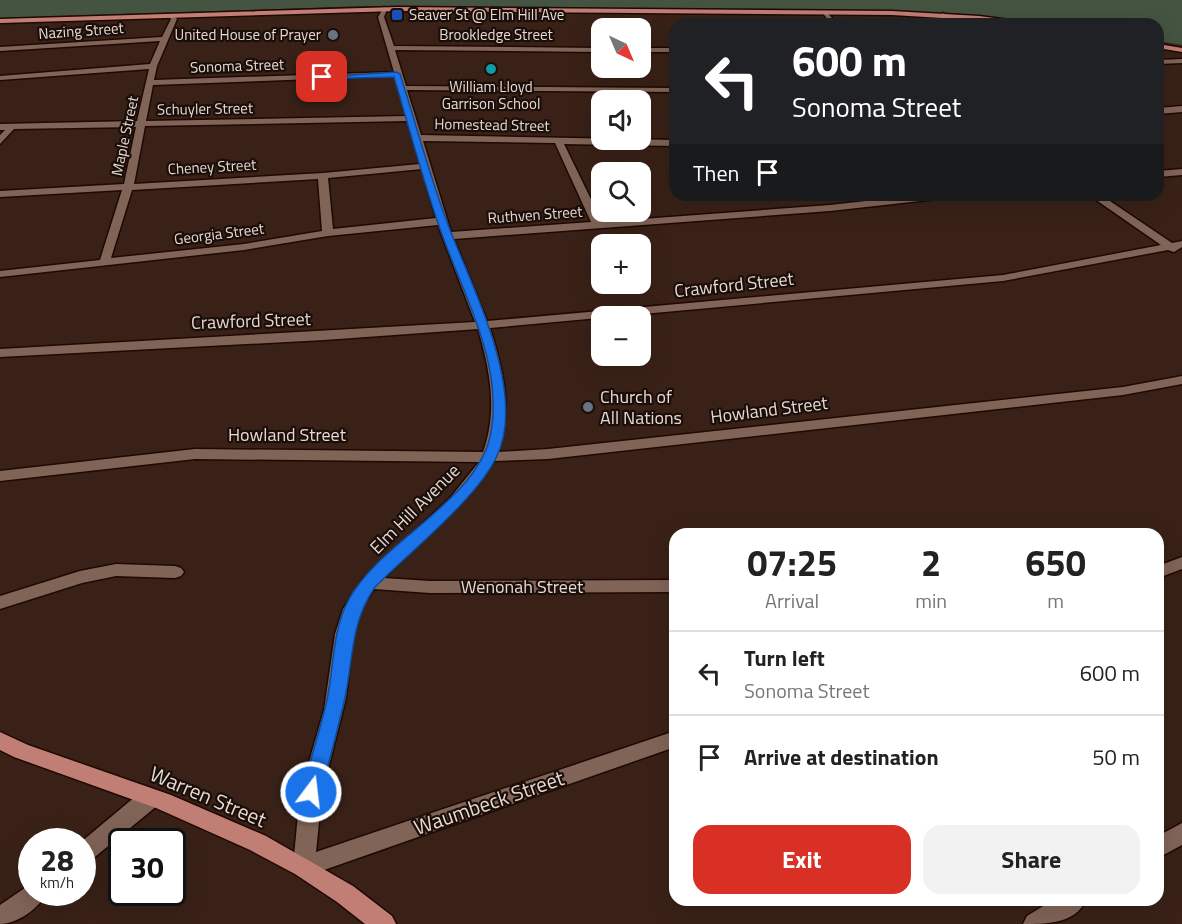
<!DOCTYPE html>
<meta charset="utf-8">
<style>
:root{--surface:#fff;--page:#f2f2f2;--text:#222;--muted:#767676;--line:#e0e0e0;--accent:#d93025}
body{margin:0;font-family:"Titillium Web",sans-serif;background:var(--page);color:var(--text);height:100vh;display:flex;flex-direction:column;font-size:22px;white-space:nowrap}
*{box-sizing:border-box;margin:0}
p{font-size:20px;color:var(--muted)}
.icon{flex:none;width:33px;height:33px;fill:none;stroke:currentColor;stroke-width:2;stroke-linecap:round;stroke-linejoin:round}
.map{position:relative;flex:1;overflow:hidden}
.panel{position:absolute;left:669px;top:528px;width:495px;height:378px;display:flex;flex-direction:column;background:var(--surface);border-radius:18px;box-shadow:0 6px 24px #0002}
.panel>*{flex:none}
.top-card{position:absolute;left:669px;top:18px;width:495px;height:183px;border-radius:18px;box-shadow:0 6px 24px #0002;background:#202124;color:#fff;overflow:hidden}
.needle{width:39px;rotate:136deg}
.fabs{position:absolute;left:591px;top:18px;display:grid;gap:12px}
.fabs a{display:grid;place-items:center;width:60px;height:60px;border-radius:12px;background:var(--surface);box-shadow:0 6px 24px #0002;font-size:30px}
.speed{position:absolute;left:18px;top:828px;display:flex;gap:12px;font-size:30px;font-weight:700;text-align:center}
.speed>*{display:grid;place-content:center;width:78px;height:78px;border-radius:50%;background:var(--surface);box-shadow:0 6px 24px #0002;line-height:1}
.speed small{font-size:15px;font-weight:400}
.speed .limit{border:3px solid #111;border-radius:9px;background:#fff;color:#111}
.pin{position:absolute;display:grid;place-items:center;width:51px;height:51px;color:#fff;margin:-26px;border-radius:12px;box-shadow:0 3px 9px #0006}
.me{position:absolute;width:66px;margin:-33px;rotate:15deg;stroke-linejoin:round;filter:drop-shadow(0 0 4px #0008)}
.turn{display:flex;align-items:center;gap:21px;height:126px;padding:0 24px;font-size:27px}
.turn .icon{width:78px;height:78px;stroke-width:2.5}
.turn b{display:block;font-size:42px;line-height:51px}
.then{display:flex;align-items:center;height:57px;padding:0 24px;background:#0003;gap:12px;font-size:22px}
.eta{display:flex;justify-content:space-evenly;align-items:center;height:102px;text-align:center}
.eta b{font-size:36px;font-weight:700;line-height:42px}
.button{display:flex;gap:12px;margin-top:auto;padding:12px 24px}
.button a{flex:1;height:69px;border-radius:18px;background:var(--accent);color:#fff;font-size:24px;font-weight:700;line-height:69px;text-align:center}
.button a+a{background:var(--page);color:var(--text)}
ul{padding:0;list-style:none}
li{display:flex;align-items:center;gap:18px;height:84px;padding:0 24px;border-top:2px solid var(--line)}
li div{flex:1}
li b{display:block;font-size:22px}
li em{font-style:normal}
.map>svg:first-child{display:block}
</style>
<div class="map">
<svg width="1182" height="924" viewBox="0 0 1182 924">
<rect width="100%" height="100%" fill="#392117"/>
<polygon fill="#445440" points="0,0 1182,0 1182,45 1158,41 1158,24 1051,24 964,14 898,11 367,6 0,18"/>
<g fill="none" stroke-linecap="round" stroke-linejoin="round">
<g stroke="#1f0902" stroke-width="3">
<g id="minor">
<path d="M 384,7 L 387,9 L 384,17 L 394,46 L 602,48 L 602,52 L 395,50 L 406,86 L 675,88 L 675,92 L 407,90 L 421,135 L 675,140 L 675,146 L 564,144 L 602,222 L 830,205 L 920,195 L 952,195 L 947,198 L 830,211 L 454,239 L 487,321 L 1003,275 L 1161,245 L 1089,195 L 1101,195 L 1172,243 L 1182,241 L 1182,247 L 1174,252 L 1168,250 L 1003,281 L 490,328 C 503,369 513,410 498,452 L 548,449 L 1123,387 L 1182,376 L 1182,384 L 1123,395 L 548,459 L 494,461 C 465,507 422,539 384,578 L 430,581 L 675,580 L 675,592 L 430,593 L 374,589 L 361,609 L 353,634 L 346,698 L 322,793 L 316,852 L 675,731 L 675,747 L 304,877 L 296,874 L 293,867 L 300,793 L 324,710 L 335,634 L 343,609 L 363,579 L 450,498 L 479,462 L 195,459 L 0,481 L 0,471 L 195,449 L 483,452 C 498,411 490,370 478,329 L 324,340 L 0,357 L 0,349 L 475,322 L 438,225 L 328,236 L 244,250 L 0,277 L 0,271 L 100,260 L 122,190 L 0,197 L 0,191 L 124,184 L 136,127 L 14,129 L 0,144 L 0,135 L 5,130 L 0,130 L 0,124 L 137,121 L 149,69 L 0,80 L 0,76 L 150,64 L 160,41 L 0,51 L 0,47 L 162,37 L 171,19 L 169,17 L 172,15 L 177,19 L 157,66 L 154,80 L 394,72 L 378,17 ZM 395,76 L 407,116 L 146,121 L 153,85 ZM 408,121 L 420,164 L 323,173 L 134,184 L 145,126 ZM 423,141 L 555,143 L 591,222 L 451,232 ZM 422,169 L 436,218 L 333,229 L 328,178 ZM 318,179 L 322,231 L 244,244 L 111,258 L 132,190 Z"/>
<polygon points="822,11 826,11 837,24 830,24"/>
<polygon points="943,13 953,24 947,24 940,15"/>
<rect x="640" y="48" width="35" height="4"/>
<polygon points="1182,59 1182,63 1158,64 1158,60"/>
<polygon points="1182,106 1182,112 1158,114 1158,108"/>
<polygon points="1182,169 1182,175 1158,177 1158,171"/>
<polygon points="1182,557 1182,569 1158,578 1158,566"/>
<polygon points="116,564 175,566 181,568 184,572 181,576 175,578 116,576 82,583 0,609 0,596 80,571"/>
<polygon points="150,789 158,791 161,798 158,805 90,861 82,864 82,842 81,842 142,791"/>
<polygon points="1182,823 1182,845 1158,858 1158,836"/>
<path d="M 32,883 L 32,892 L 47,892 C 40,908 17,924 0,924 L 0,905 Z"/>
<path d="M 1053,900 L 1086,900 C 1075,924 1046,924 1023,924 L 1027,916 Z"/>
</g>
</g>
<g stroke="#1f0902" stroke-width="3">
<g id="major">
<polygon points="397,7 892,11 979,16 1041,24 892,15 397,11 0,23 0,19"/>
<polygon points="1158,44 1182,48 1182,52 1158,48"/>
<polygon points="0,732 28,745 171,795 266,836 353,886 392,916 396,924 365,924 337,902 295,874 250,850 156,808 14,757 0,750"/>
</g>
</g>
<use href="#minor" fill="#816458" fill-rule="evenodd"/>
<use href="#major" fill="#c17e75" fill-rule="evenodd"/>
</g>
<path fill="#1a73e8" stroke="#114b97" stroke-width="1.5" d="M 397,72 L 400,74 C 416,124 429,174 447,222 C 470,284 529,393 496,458 C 476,499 409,553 375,587 C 349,625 354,660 344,702 C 337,732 329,762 321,792 L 318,798 L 311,801 L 304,798 L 301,792 C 310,762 320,731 327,700 C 334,667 332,631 349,599 C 380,542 475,502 490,437 C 506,362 459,288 437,220 C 421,173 408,124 394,77 L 322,79 L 318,77 Z"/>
<rect fill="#1a4fb4" stroke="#190e09" stroke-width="2" x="391" y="9" width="12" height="12" rx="3"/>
<g fill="#6b7280" stroke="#190e09" stroke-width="2">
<circle cx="333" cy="35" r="6"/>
<circle cx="588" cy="407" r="6"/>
</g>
<circle fill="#0f9aa8" stroke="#190e09" stroke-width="2" cx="491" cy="69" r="6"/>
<g text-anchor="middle" stroke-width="4.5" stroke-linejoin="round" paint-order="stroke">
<g font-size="15" fill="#e9d8d2" stroke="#190e09" text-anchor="start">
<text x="409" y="20">Seaver St @ Elm Hill Ave</text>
<text x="321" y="40" text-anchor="end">United House of Prayer</text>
<text x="491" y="92" text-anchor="middle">William Lloyd<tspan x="491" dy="17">Garrison School</tspan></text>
</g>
<g font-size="15" fill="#e9d8d2" stroke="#190e09">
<text transform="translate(81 31) rotate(-4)" y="5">Nazing Street</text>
<text x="496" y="40">Brookledge Street</text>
<text transform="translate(237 66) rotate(-2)" y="5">Sonoma Street</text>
<text transform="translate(205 109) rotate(-1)" y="5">Schuyler Street</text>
<text transform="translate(492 125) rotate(1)" y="5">Homestead Street</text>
<text transform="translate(125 136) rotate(-78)" y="5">Maple Street</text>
<text transform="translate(212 167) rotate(-3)" y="5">Cheney Street</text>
<text transform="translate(535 215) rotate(-4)" y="5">Ruthven Street</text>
<text transform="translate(219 234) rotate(-7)" y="5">Georgia Street</text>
</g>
<g font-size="18" fill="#e9d8d2" stroke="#190e09">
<text transform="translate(734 285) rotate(-6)" y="6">Crawford Street</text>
<text transform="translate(251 321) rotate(-2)" y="6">Crawford Street</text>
<text transform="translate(769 410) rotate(-7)" y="6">Howland Street</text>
<text x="287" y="441">Howland Street</text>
<text transform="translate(415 509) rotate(-45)" y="6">Elm Hill Avenue</text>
<text x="522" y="593">Wenonah Street</text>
</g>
<g font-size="18" fill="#e9d8d2" stroke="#190e09" text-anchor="start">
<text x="600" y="403">Church of<tspan x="600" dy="21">All Nations</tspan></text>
</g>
<g font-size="21" fill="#e9d8d2" stroke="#190e09">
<text transform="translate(208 797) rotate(23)" y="7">Warren Street</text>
<text transform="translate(489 803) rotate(-19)" y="7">Waumbeck Street</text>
</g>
</g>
</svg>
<div class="fabs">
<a><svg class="needle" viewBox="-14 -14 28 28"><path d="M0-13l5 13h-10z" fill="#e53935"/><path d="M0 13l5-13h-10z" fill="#767676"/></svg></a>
<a><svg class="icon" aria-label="sound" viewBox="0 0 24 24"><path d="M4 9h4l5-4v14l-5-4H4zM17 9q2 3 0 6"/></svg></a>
<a><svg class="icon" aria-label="search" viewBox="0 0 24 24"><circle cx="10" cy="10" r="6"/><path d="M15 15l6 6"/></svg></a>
<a>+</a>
<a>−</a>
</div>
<div class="speed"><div>28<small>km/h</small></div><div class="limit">30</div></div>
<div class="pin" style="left:322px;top:77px;background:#d93025"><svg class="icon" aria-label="arrive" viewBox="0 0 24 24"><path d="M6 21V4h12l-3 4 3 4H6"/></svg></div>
<svg class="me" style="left:311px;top:792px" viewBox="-20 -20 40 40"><circle r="17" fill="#1a73e8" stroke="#fff" stroke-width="3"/><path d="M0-11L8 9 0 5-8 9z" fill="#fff"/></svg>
<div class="top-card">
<div class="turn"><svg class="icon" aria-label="left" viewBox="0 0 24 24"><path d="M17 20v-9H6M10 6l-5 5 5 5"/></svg><div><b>600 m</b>Sonoma Street</div></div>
<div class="then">Then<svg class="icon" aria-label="arrive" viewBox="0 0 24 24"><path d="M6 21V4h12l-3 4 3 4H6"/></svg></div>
</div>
<section class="panel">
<div class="eta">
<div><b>07:25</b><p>Arrival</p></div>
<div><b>2</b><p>min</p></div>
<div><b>650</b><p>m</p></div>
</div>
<ul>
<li><svg class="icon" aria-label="left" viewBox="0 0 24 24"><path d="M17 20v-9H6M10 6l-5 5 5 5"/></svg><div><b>Turn left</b><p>Sonoma Street</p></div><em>600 m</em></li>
<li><svg class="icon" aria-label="arrive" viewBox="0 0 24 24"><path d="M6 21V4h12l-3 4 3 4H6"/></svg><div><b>Arrive at destination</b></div><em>50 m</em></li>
</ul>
<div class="button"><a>Exit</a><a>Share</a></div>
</section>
</div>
